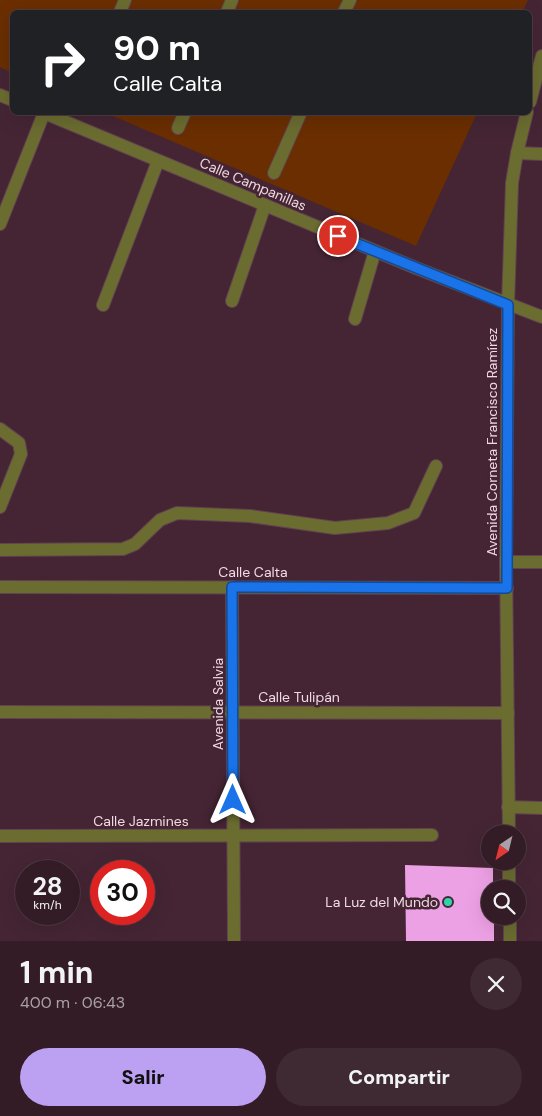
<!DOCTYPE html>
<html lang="es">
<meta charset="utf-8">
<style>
:root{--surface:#341c27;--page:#3f2933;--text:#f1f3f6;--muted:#a9a1a7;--line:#4e3a44;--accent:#bca0f2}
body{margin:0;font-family:"DM Sans",sans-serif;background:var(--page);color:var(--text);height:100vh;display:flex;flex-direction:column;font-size:19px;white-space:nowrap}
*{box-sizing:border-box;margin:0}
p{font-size:16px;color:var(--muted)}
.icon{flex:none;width:28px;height:28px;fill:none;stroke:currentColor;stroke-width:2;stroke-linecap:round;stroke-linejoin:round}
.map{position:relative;height:941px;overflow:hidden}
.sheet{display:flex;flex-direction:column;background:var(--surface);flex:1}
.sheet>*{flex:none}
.hud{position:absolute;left:10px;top:10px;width:522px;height:105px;border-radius:8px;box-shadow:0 5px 20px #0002,0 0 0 1px var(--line);background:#202124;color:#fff;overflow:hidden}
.needle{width:32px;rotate:215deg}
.controls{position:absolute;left:481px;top:825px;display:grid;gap:10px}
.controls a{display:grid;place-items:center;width:45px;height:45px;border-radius:50%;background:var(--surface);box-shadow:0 5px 20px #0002,0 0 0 1px var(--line);font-size:25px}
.speed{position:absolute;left:15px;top:860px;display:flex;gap:10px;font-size:25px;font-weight:700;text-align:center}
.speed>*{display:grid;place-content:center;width:65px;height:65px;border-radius:50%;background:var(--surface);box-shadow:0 5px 20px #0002,0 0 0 1px var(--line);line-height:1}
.speed small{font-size:12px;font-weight:400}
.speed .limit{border:8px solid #d22;background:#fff;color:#111}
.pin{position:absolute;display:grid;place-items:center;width:42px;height:42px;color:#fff;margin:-21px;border:2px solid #fff;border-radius:50%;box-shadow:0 1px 5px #0007}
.me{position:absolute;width:55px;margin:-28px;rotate:0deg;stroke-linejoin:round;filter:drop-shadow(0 0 4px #0008)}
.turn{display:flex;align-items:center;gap:18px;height:105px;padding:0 20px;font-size:22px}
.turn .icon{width:65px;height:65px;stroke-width:2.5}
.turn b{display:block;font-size:35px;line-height:42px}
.round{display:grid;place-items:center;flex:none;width:52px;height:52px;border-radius:26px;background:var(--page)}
.head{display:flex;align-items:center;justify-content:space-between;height:85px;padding:0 20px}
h1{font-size:30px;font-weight:800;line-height:38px}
.primary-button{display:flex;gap:10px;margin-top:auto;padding:10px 20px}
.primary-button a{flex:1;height:58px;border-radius:30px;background:var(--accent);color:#111;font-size:20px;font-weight:800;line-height:58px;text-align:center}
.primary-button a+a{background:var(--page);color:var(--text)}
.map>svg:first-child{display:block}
</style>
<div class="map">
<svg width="542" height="941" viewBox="0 0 542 941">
<rect width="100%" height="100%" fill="#452534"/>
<g fill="#6a2e00">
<polygon points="0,0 528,0 522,12 12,12 12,73 0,67"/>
<polygon points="106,113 477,113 416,246"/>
</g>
<polygon fill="#eda1e5" points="405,865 493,868 493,889 490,889 490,916 494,916 494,941 406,941"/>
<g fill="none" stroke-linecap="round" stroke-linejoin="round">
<g stroke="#604250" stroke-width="14">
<g id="minor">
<polyline points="120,12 125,0"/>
<polyline points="227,12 232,0"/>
<polyline points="344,12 350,0"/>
<polyline points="0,95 12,100"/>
<polyline points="530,102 542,56"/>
<polyline points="42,112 416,268 542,317"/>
<polyline points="178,128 185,112"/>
<polyline points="517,153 542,154"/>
<polyline points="274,173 301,112"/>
<polyline points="0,224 44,113"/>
<polyline points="232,301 265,205"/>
<polyline points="103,305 158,161"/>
<polyline points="355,319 375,251"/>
<polyline points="0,429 19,443 21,454 0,507"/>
<polyline points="0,550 123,549 135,544 160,520 177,513 250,516 335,528 388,523 414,513 436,466"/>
<polyline points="506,562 542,562"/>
<polyline points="0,587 507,588"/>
<polyline points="232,587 234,941"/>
<polyline points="0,712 508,713"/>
<polyline points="508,807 542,808"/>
<polyline points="509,834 506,562 508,305 512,183 517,153 527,112"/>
<polyline points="0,836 432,835"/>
<polyline points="509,861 509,889"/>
<polyline points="510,916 510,941"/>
</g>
</g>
<use href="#minor" stroke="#6b6c30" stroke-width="12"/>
</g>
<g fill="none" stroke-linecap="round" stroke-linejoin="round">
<g stroke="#114b97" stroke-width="12">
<polyline id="route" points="233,800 232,587 507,588 508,305 338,236"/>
</g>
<use href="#route" stroke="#1a73e8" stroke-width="9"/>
</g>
<circle fill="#2fd4aa" stroke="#452534" stroke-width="2" cx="448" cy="902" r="5"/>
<g text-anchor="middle" stroke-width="5" stroke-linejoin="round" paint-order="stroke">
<g font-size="14" fill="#efd9e2" stroke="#452534">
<text transform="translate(253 184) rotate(23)" y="5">Calle Campanillas</text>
<text transform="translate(492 442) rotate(-90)" y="5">Avenida Corneta Francisco Ramírez</text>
<text x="253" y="577">Calle Calta</text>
<text x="299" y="702">Calle Tulipán</text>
<text transform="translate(218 704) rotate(-90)" y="5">Avenida Salvia</text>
<text x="141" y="826">Calle Jazmines</text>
</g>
<g font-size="14" fill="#efd9e2" stroke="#452534" text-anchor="end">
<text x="438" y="907">La Luz del Mundo</text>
</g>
</g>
</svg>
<div class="controls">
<a><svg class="needle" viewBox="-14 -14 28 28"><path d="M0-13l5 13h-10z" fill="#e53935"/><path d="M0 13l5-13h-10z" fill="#a9a1a7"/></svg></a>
<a><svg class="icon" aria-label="search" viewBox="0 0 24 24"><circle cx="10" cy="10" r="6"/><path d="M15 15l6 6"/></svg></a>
</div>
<div class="speed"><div>28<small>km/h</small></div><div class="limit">30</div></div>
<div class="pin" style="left:338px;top:236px;background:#d93025"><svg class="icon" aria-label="arrive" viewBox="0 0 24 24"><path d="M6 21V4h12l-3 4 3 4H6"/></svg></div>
<svg class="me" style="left:233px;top:800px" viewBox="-20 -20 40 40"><path d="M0-17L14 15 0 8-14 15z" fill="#1a73e8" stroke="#fff" stroke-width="4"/></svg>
<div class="hud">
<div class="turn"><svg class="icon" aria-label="right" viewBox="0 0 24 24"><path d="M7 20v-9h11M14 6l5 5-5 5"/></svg><div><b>90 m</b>Calle Calta</div></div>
</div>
</div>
<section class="sheet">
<div class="head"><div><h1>1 min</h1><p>400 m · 06:43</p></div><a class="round"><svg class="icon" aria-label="close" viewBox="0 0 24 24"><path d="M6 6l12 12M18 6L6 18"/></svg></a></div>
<div class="primary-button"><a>Salir</a><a>Compartir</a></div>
</section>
